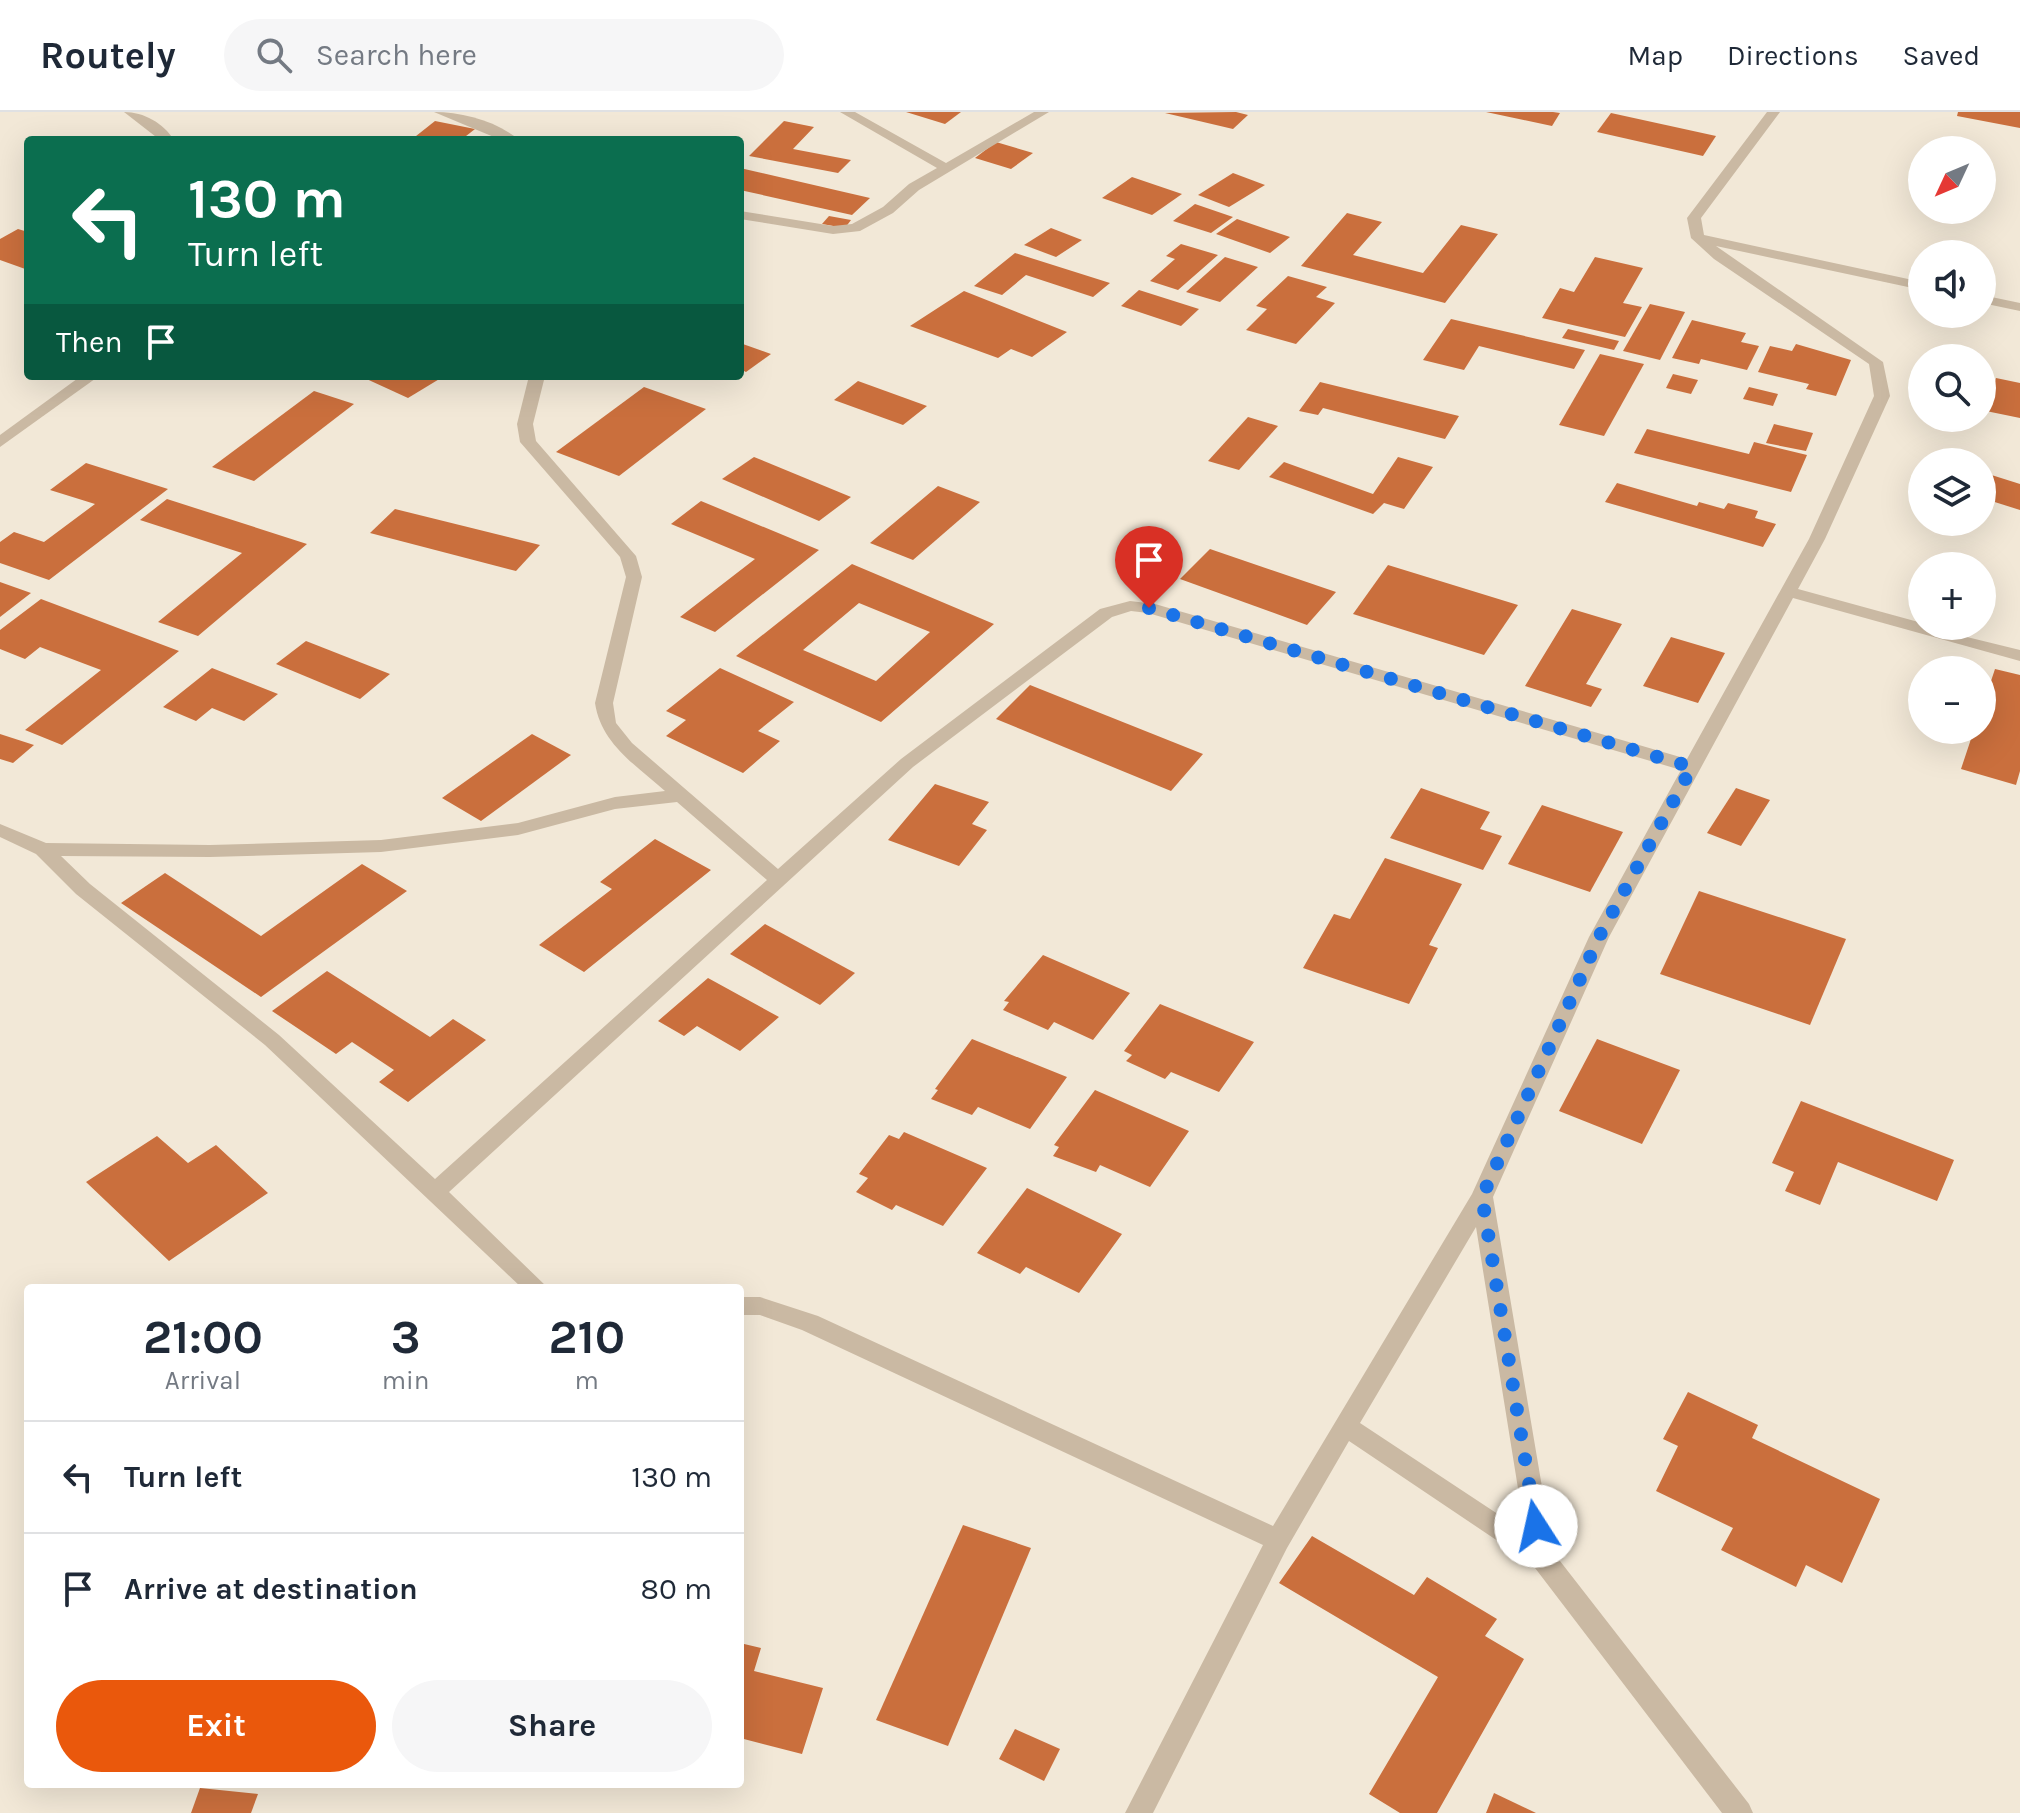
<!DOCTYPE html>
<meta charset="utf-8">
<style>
:root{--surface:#fff;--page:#f6f6f7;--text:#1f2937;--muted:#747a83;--line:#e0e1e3;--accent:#ea580c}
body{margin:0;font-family:Karla,sans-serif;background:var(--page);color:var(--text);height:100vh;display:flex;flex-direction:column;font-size:30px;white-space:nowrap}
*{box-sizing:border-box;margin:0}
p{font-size:26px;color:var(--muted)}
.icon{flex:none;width:44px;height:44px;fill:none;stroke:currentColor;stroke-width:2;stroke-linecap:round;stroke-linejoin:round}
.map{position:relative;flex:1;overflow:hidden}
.sheet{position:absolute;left:24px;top:1172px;width:720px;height:504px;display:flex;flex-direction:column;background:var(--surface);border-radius:8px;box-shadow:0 8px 32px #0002}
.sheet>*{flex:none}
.hud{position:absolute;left:24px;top:24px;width:720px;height:244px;border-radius:8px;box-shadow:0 8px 32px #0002;background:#0b6e4f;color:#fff;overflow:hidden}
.needle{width:52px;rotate:226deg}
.tools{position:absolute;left:1908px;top:24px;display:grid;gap:16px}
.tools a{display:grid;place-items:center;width:88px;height:88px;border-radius:50%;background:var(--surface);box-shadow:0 8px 32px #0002;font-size:40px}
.pin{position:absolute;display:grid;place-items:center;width:68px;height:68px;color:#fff;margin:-82px -34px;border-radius:50% 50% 50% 0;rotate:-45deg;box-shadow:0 0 8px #0007}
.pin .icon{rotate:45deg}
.me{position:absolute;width:88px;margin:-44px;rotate:350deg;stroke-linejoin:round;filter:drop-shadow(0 0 6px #0008)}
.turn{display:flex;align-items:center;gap:28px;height:168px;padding:0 32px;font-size:36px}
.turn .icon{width:104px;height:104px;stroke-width:2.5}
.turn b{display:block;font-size:56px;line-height:68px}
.then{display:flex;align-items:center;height:76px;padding:0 32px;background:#0003;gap:16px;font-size:30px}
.eta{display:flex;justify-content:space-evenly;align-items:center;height:136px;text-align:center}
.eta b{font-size:48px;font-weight:700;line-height:56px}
.action{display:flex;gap:16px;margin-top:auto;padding:16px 32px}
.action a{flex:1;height:92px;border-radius:48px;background:var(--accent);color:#fff;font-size:32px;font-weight:700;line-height:92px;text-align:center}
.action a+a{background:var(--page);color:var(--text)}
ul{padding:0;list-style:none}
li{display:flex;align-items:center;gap:24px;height:112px;padding:0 32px;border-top:2px solid var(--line)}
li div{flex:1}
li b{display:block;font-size:30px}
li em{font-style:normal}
header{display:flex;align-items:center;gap:48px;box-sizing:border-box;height:112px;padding:0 40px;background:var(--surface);border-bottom:2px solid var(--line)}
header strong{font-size:38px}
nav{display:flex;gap:44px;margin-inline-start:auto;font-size:28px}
.search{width:560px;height:72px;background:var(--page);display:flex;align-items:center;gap:20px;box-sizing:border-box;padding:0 28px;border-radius:44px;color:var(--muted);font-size:30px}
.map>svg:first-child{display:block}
</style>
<header>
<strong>Routely</strong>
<div class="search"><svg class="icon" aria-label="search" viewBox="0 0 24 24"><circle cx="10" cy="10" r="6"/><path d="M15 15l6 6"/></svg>Search here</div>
<nav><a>Map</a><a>Directions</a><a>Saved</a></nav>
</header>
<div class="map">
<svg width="2020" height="1701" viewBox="0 0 2020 1701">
<rect width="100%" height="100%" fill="#f2e8d7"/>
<g fill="#ca6f3d" fill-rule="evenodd">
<polygon points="906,0 961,0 945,12"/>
<polygon points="1236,0 1248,3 1233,17 1165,1"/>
<polygon points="1486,0 1553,0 1560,1 1552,14"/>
<polygon points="1958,0 2020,0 2020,16 1957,4"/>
<polygon points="1611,1 1716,24 1703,44 1597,20"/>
<polygon points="435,9 475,17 461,28 411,28"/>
<polygon points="784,9 814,15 793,37 851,48 838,61 749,44"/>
<polygon points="996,30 1033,41 1011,57 975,46"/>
<polygon points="740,56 870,86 852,103 740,78"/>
<polygon points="1233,61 1265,73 1229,95 1198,83"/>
<polygon points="1132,65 1182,82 1152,103 1102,86"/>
<polygon points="1195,92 1233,105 1211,121 1173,109"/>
<polygon points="1347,101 1382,110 1353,143 1423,161 1461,113 1498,122 1445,191 1301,154"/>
<polygon points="829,104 851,108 845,116 822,112"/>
<polygon points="1237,107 1290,125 1270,141 1216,122"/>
<polygon points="1051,116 1082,128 1056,145 1024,133"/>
<polygon points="18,117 28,120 28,158 0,148 0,127"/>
<polygon points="1181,132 1218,143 1178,178 1150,169 1175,147 1166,144"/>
<polygon points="1015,141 1110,171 1093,185 1026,163 1002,183 974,174"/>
<polygon points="1225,145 1258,155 1220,190 1186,180"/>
<polygon points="1595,145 1643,156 1623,191 1642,195 1625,225 1542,206 1560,176 1574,180"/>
<polygon points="1288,164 1327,175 1316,185 1335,191 1296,232 1246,218 1267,197 1256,194"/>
<polygon points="1139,178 1199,197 1181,214 1121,194"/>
<polygon points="964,179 1067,220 1032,245 1011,237 998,246 910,214"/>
<polygon points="1650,192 1685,200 1660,248 1623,239"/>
<polygon points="1451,207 1585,238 1574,257 1479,234 1464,258 1423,248"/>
<polygon points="1692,208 1746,221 1741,230 1759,234 1747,258 1701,247 1699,252 1672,246"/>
<polygon points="1568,217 1619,229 1614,238 1562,226"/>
<polygon points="740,231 771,242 746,260 740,257"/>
<polygon points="1796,232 1851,248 1836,284 1806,277 1809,272 1758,260 1770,234 1792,239"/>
<polygon points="1600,242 1644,252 1604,324 1559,313"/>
<polygon points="1673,262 1698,268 1691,282 1666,276"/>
<polygon points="360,264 437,264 441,266 408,286"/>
<polygon points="1996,266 2020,271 2020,306 1986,299"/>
<polygon points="858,269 927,294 903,313 834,288"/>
<polygon points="1320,270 1459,304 1445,327 1323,296 1318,303 1299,299"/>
<polygon points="644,275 706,297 619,364 556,340"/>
<polygon points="1749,275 1778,282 1773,294 1743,287"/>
<polygon points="314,279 354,292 254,369 212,355"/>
<polygon points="1248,305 1278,314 1239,358 1208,349"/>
<polygon points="1774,312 1813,321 1806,339 1766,331"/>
<polygon points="1647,317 1749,342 1754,330 1807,343 1791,380 1634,341"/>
<polygon points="754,345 851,385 819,409 722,367"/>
<polygon points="1398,345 1433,355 1404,397 1384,391 1373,402 1269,365 1284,350 1373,382"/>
<polygon points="86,351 168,377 49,468 0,451 0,430 14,420 44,430 95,392 50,378"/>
<polygon points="1982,360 2020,372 2020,398 1982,386"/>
<polygon points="1617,371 1697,394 1699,390 1724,397 1728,391 1758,399 1755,406 1776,412 1763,435 1605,390"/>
<polygon points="938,374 980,390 913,448 870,431"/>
<polygon points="167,387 307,432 198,524 158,510 242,441 140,408"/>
<polygon points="701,389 819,438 715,520 680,505 755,447 671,412"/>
<polygon points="395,397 540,433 516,459 370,421"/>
<polygon points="1210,437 1336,480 1307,513 1180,467"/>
<path d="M 852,452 L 994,512 L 881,610 L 736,544 ZM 859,491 L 930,520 L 876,569 L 803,538 Z"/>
<polygon points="1388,453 1518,493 1484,543 1353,502"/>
<polygon points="0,470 31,481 0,505"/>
<polygon points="41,487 179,539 62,633 25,618 101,558 40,535 25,547 0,537 0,518"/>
<polygon points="1572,497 1622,512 1586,572 1602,577 1591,595 1525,574"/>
<polygon points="1671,525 1725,541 1698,591 1643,574"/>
<polygon points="306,529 390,562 360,587 276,552"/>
<polygon points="212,556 278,582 244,609 212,596 196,609 163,595"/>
<polygon points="720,556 794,590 758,619 780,629 743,661 666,624 686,608 666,599"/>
<polygon points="1995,557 2020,563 2020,659 2016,673 1961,657 1974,618 1982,618 1982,596"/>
<polygon points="1030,573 1203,642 1171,679 996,607"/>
<polygon points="0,622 34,633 13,651 0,647"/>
<polygon points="532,622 571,643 481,709 442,686"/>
<polygon points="935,672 989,690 972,712 987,718 959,754 888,728"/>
<polygon points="1421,676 1490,700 1480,717 1502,724 1483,758 1390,726"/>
<polygon points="1736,676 1770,688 1741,734 1707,721"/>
<polygon points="1542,693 1623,720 1590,780 1508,752"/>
<polygon points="655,727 711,758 584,860 539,833 612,777 600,770"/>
<polygon points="1385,746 1462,772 1429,833 1438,836 1409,892 1303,856 1334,802 1350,807"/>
<polygon points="362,752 407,779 261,885 121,791 165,761 261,824"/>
<polygon points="1699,779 1846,827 1810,913 1660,862"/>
<polygon points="765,812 855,861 820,893 730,842"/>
<polygon points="1043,843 1130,881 1093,928 1054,910 1048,918 1003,898 1009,890 1004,889"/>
<polygon points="327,859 430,925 453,907 486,928 408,990 379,970 394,958 352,930 336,942 272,899"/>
<polygon points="708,866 779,905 740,939 697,914 684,924 658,909"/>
<polygon points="1160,892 1254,930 1219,980 1171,960 1165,967 1126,949 1132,943 1124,939"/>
<polygon points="972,927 1067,965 1030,1017 978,995 972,1003 931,987 938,978 935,977"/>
<polygon points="1597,927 1680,958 1642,1032 1559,999"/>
<polygon points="1095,978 1189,1019 1150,1075 1100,1053 1096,1060 1053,1044 1059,1035 1054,1033"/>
<polygon points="1801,989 1954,1048 1937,1089 1838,1050 1820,1093 1785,1079 1794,1060 1772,1051"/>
<polygon points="904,1020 987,1056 943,1114 896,1093 892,1098 856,1080 868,1066 859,1062 889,1023 899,1027"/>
<polygon points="157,1024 188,1051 216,1033 268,1081 169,1149 86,1070"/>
<polygon points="1027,1076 1122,1122 1079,1181 1026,1155 1020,1162 977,1141"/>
<polygon points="1688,1280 1758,1313 1752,1326 1880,1387 1842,1471 1806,1453 1796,1475 1721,1438 1733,1416 1656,1379 1678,1334 1663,1327"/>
<polygon points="963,1413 1031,1436 948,1634 876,1608"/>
<polygon points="1312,1424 1414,1483 1427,1465 1497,1507 1485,1524 1524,1547 1437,1701 1400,1701 1369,1682 1438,1565 1279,1471"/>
<polygon points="740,1531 761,1536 754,1559 823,1576 802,1642 740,1626"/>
<polygon points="1015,1617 1060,1637 1044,1669 999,1647"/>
<polygon points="200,1676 258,1682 251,1701 191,1701"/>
<polygon points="1494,1681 1536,1701 1486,1701"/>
</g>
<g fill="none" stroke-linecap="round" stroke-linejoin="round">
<g fill="#cab9a3" fill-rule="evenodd">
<path d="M 124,0 C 144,0 163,11 174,28 L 160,28 Z"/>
<path d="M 434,0 C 462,0 497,9 519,28 L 501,28 Z"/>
<polygon points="840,0 855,0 946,51 1034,0 1049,0 919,78 893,101 860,119 833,122 740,107 740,99 833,114 852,112 883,95 909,72 937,56"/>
<path d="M 1767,0 L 1780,0 L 1701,106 L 1704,123 L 1922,170 L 1922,178 L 1716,134 L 1883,250 L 1890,284 L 1825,427 L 1798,477 L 1922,511 L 1922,514 L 2020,538 L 2020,549 L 1793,486 L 1609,825 L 1493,1085 L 1553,1440 L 1749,1692 L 1753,1701 L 1722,1701 L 1532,1452 L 1349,1329 L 1287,1436 L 1153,1701 L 1125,1701 L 1263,1433 L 802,1218 L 760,1203 L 740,1203 L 740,1185 L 760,1185 L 818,1204 L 1273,1414 L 1472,1082 L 1589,825 L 1681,658 L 1148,501 L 1131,499 L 1112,505 L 913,655 L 449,1080 L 548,1176 L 522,1176 L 265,933 L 76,782 L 36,742 L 0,725 L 0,712 L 46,731 L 210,733 L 381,728 L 518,711 L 615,685 L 665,679 C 636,653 601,632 595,591 L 626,465 L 620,445 L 520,330 L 517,312 L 529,264 L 545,264 L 533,312 L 536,329 L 636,444 L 642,465 L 613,591 L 616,611 L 632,631 L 778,757 L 901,647 L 1100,497 L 1130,489 L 1155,492 L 1687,647 L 1809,427 L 1874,284 L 1869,252 L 1714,147 L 1691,126 L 1687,106 ZM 677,690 L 767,768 L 435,1067 L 279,923 L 90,772 L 61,744 L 210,745 L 381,740 L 518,723 L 615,697 ZM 1476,1115 L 1525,1420 L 1360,1311 Z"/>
<polygon points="1982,183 2020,191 2020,199 1982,191"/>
<polygon points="81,264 99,264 0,335 0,323"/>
</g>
</g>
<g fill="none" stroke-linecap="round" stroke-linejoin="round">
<polyline stroke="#1a73e8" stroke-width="14" stroke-dasharray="0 25.2" points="1149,496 1692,655 1599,825 1482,1085 1536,1414"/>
</g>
</svg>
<div class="tools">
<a><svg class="needle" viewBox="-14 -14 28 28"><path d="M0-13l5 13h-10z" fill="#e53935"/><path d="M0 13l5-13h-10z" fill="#747a83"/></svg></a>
<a><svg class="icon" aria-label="sound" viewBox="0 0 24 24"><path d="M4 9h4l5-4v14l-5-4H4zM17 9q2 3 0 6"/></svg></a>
<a><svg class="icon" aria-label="search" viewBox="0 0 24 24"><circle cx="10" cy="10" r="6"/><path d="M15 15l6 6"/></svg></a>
<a><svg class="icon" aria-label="layers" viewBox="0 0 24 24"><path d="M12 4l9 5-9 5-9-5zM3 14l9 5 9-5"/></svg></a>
<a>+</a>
<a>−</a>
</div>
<div class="pin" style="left:1149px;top:496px;background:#d93025"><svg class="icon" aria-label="arrive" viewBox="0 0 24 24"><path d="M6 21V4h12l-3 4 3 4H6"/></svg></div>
<svg class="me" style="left:1536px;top:1414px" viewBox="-20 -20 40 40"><circle r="19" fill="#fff"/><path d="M0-13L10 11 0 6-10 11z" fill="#1a73e8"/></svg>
<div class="hud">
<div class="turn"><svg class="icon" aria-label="left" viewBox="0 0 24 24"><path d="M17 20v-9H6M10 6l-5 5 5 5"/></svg><div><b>130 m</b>Turn left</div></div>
<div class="then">Then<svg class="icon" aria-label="arrive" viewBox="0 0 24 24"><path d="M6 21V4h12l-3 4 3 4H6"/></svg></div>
</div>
<section class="sheet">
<div class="eta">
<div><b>21:00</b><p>Arrival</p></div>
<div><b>3</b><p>min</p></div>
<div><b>210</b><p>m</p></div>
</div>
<ul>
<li><svg class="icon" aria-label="left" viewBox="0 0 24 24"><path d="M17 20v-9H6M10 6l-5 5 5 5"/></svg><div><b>Turn left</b></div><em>130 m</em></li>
<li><svg class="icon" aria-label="arrive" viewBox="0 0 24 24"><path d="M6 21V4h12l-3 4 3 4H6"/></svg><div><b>Arrive at destination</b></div><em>80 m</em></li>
</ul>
<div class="action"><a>Exit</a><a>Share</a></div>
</section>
</div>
